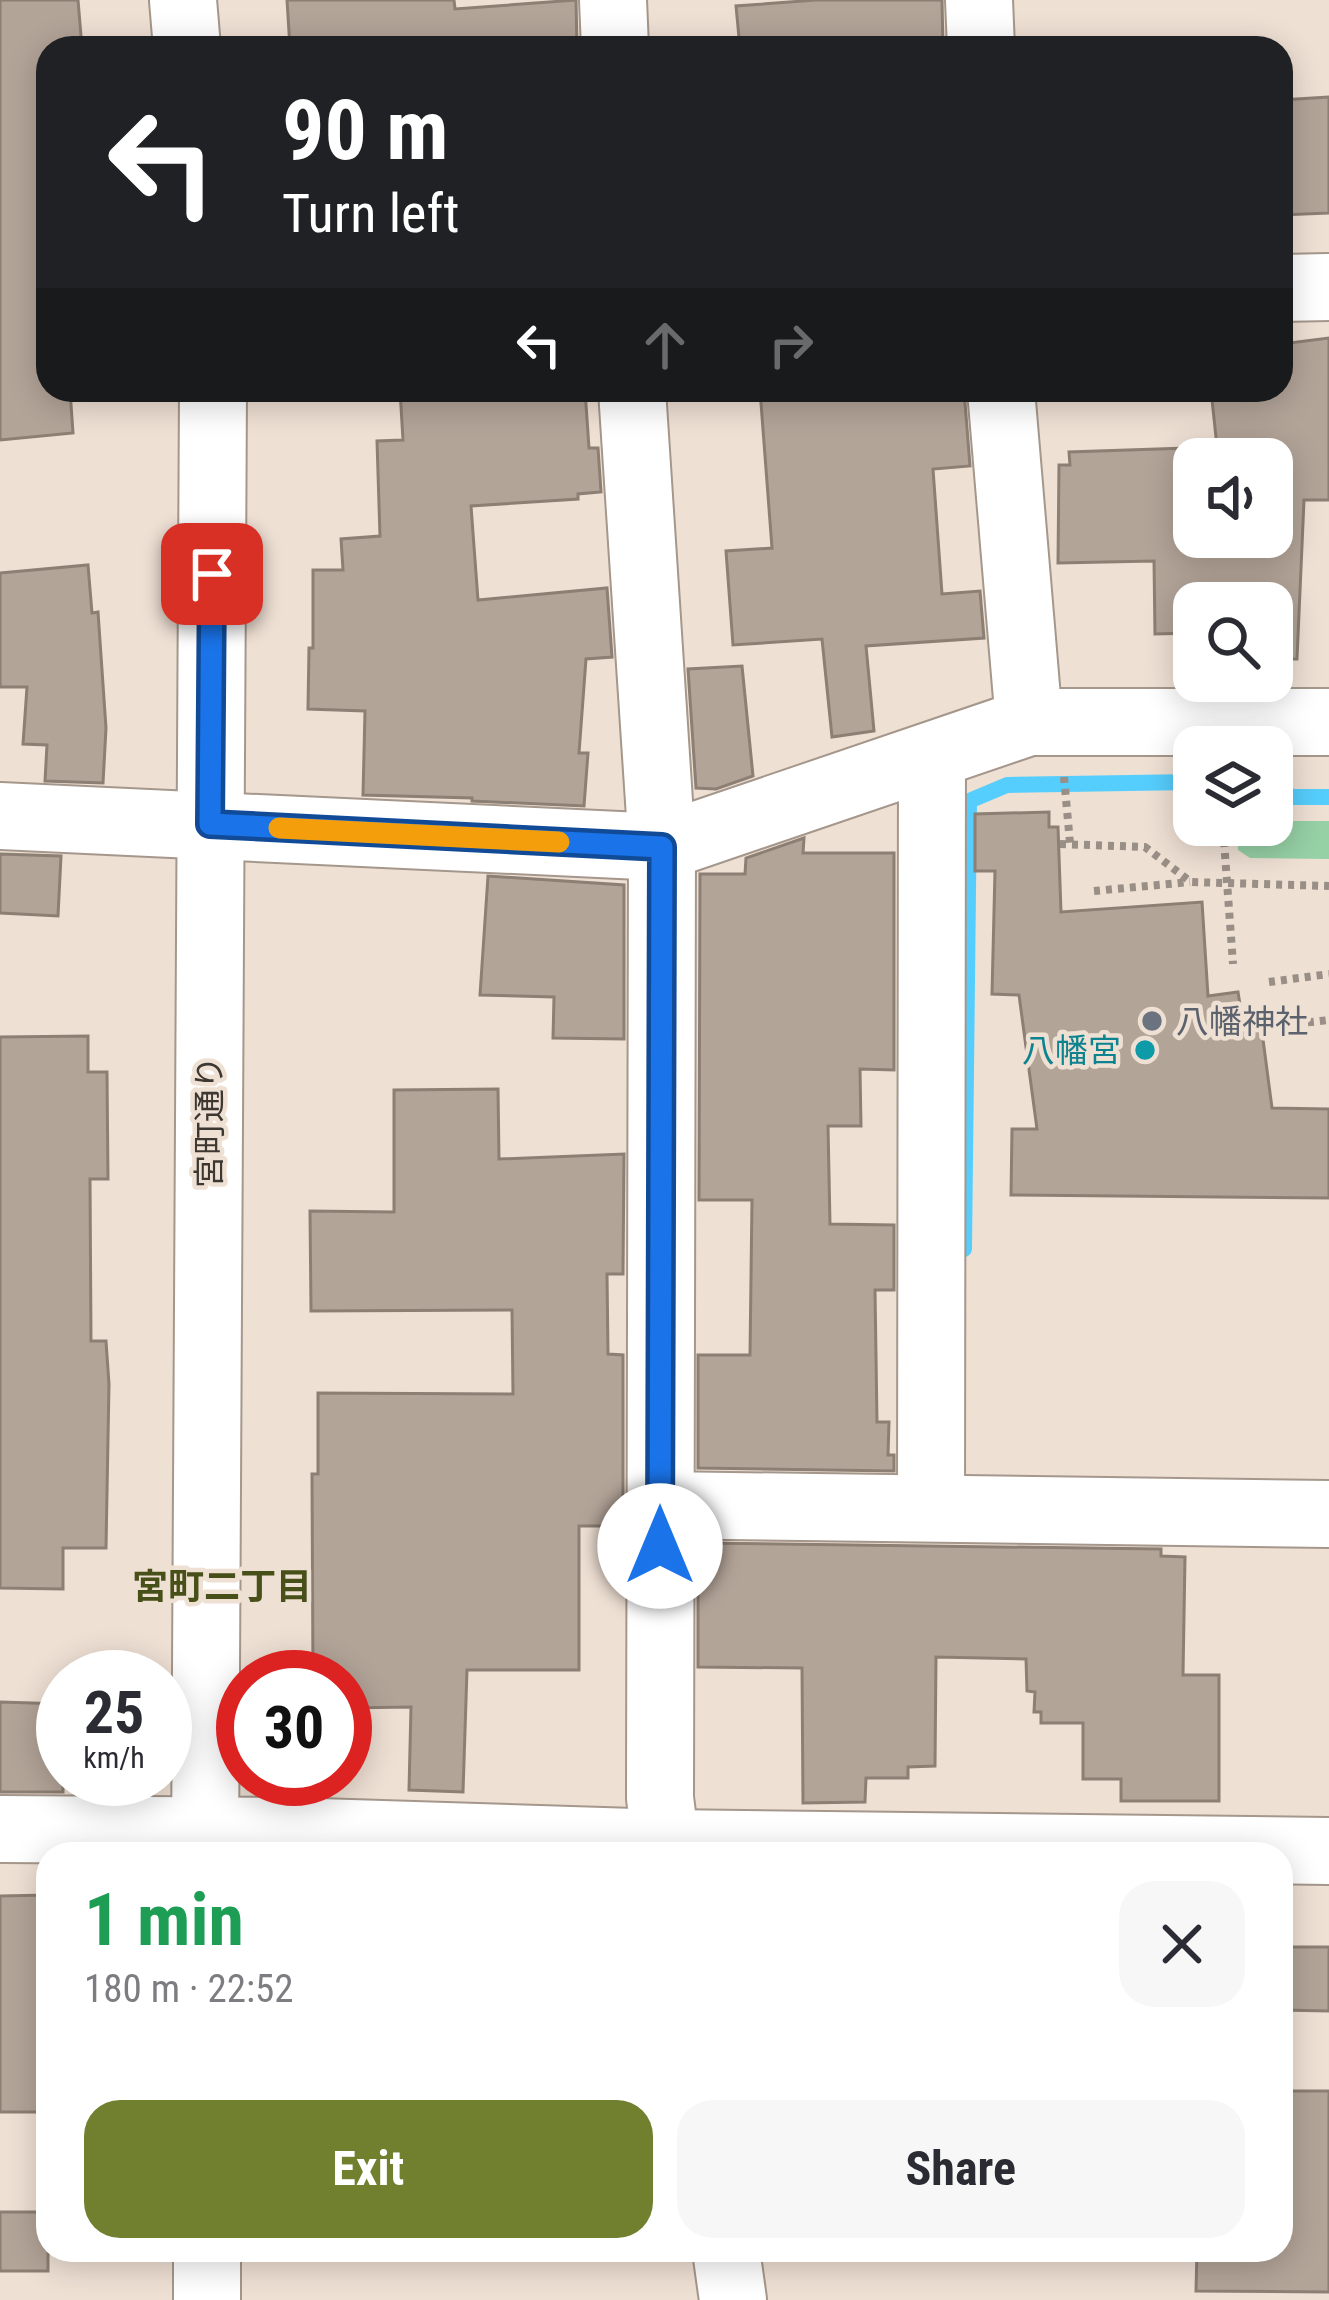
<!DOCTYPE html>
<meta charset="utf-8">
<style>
:root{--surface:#fff;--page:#f7f7f7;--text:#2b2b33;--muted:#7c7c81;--accent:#71802e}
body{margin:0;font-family:"Roboto Condensed","Noto Sans JP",sans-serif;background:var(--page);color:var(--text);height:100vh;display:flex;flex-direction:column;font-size:45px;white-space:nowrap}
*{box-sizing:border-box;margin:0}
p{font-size:39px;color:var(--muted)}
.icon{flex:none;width:66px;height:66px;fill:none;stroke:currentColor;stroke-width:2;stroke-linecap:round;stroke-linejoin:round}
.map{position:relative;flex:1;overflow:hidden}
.side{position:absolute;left:36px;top:1842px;width:1257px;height:420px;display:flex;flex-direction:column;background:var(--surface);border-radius:36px;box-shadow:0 6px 30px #0003}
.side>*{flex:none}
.banner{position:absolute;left:36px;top:36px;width:1257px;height:366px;border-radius:36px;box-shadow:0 6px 30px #0003;background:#202124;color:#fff;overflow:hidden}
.controls{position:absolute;left:1173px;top:438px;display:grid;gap:24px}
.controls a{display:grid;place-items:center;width:120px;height:120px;border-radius:24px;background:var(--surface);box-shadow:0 6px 30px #0003;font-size:60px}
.speed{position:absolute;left:36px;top:1650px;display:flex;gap:24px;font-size:60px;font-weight:700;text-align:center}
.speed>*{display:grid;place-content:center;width:156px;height:156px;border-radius:50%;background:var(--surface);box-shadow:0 6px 30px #0003;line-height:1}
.speed small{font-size:30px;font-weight:400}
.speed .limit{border:18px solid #d22;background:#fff;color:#111}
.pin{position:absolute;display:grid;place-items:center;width:102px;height:102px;color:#fff;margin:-51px;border-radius:24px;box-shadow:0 6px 18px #0006}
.me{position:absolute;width:132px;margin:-66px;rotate:0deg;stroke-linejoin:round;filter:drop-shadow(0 0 9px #0008)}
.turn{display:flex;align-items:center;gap:42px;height:252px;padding:0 48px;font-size:54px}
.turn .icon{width:156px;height:156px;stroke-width:2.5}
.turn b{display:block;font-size:84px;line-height:102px}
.lanes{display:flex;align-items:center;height:114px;padding:0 48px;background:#0003;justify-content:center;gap:60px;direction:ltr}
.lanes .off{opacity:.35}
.round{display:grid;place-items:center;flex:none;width:126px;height:126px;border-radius:36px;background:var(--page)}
.overview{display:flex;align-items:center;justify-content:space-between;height:204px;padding:0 48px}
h1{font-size:72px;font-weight:700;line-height:90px;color:#1e9e55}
.cta{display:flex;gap:24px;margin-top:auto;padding:24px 48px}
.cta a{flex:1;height:138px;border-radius:36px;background:var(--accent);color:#fff;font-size:48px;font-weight:700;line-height:138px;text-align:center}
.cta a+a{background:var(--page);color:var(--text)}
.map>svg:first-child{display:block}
</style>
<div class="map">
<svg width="1329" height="2300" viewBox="0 0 1329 2300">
<rect width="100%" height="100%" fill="#efe0d4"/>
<polygon fill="#96d0a5" points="1272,821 1329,821 1329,859 1250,858 1238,850 1237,832 1246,825 1272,825"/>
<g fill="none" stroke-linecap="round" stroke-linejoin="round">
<g stroke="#56cefd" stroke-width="16">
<polyline points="1272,791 1294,797 1329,797"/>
<polyline points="964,1249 969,801 1007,785 1194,782"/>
</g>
</g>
<g fill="#b3a498" stroke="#8c7f73" stroke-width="3" fill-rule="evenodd">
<polygon points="0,0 78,0 82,48 48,48 48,390 70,390 73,433 0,440"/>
<polygon points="287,0 454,0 455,9 576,0 577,48 290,48"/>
<polygon points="816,0 942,0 943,48 740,48 736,6"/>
<polygon points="1329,97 1329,213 1281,215 1281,100"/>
<path d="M 1329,338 L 1329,500 L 1304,500 L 1297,659 L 1272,659 L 1272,603 L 1194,603 L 1194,633 L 1155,634 L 1154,561 L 1058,563 L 1059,465 L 1070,465 L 1069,452 L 1217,447 L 1211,390 L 1281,390 L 1281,344 ZM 1194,459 L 1272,459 L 1272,537 L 1194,537 Z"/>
<polygon points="400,390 585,390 589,448 598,448 601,492 578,494 578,499 471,506 478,600 607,588 612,657 586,659 579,753 588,753 584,806 472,801 472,798 363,795 365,711 308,709 309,648 313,648 313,570 343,570 341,539 380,536 377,441 403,440"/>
<polygon points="760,390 964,390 970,466 933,469 942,594 980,591 984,638 866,646 874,731 832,737 822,639 733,645 726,551 772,548"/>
<polygon points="88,565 92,613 98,612 106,728 103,783 45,781 47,745 23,744 27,687 0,687 0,573"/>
<polygon points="742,666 753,776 716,789 696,788 688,669"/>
<polygon points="1049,812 1049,827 1058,827 1061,912 1202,902 1208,996 1238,992 1241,1011 1259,1009 1272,1108 1329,1109 1329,1198 1011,1195 1012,1129 1037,1129 1019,995 992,994 995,871 975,871 975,814"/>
<polygon points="804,838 803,853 894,853 894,1070 860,1069 861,1126 828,1126 830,1224 894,1225 894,1290 875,1290 877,1422 889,1422 888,1455 894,1455 894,1471 698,1468 698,1355 750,1355 752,1200 699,1200 700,874 745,874 746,858"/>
<polygon points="0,854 61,856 58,916 0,913"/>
<polygon points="488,876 624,885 624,1039 553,1038 554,997 480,995"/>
<polygon points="88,1036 88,1072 107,1072 108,1179 90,1179 91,1341 106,1341 109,1384 106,1548 63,1548 63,1589 0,1588 0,1037"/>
<polygon points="498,1089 499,1159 624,1154 623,1274 607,1274 608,1354 623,1355 623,1526 579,1526 579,1670 467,1670 463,1792 409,1790 411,1707 345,1708 345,1677 313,1677 312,1474 318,1474 318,1393 513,1394 512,1310 311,1311 310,1211 394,1212 394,1090"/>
<polygon points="698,1543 1161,1549 1161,1556 1185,1557 1183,1675 1219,1675 1219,1801 1121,1801 1121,1779 1083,1779 1083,1723 1041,1723 1041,1712 1034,1712 1035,1692 1027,1691 1026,1659 936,1657 935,1766 908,1767 908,1778 866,1778 865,1802 803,1803 802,1668 698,1667"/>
<polygon points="0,1702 63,1704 63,1792 0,1792"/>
<polygon points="48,1895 48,2112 0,2112 0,1896"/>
<polygon points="1281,1947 1329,1947 1329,2011 1281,2010"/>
<polygon points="1281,2091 1329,2091 1329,2292 1196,2291 1197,2250 1281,2250"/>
<rect x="0" y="2212" width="48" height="59"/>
</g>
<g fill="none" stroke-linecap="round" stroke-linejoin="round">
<g stroke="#a5978b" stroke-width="70">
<g id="minor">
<polyline points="183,0 187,48"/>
<polyline points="613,0 615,48"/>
<polyline points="979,0 981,48"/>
<polyline points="1281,288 1329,287"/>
<polyline points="632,390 662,847 660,1798 667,1854"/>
<polyline points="1001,390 1029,722"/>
<polyline points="0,816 662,847 1029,722 1329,722"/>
<polyline points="660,1505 1329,1514"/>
<polyline points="931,1507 932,756"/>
<polyline points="0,1829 287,1831 666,1843 1329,1851"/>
<polyline points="205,1854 213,390"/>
<polyline points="207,2250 207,2300"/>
<polyline points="726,2250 733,2300"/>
</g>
</g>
<g stroke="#998f86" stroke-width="8" stroke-dasharray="6 6" stroke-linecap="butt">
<polyline points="1064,777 1070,843"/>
<polyline points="1224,841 1233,964"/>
<polyline points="1060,844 1145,847 1191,882 1329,886"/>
<polyline points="1094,891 1190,882"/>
<polyline points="1269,982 1329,974"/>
<polyline points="1284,1025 1329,1020"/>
</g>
<use href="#minor" stroke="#fff" stroke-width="66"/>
</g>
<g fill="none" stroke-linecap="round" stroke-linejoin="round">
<g stroke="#114b97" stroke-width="30">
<polyline id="route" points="212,574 210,824 662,847 660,1546"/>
</g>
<use href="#route" stroke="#1a73e8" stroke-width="21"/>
<polyline stroke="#f59e0b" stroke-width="21" points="279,828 559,842"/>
</g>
<circle fill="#6b7280" stroke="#efe0d4" stroke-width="4.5" cx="1152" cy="1021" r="12"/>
<circle fill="#0f9aa8" stroke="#efe0d4" stroke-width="4.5" cx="1145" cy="1050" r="12"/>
<g text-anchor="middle" stroke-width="9" stroke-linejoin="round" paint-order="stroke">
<g font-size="33" fill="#5b616d" stroke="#efe0d4" text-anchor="start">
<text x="1176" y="1033">八幡神社</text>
</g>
<g font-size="33" fill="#0d838f" stroke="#efe0d4" text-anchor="end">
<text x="1121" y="1062">八幡宮</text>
</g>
<g font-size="33" fill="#3d3732" stroke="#efe0d4">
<text transform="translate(209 1122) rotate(-90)" y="12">宮町通り</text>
</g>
<g font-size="36" font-weight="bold" fill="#465018" stroke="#efe0d4">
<text x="222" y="1599">宮町二丁目</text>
</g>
</g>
</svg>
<div class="controls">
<a><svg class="icon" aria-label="sound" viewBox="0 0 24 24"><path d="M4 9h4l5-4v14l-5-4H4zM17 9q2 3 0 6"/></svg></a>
<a><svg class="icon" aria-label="search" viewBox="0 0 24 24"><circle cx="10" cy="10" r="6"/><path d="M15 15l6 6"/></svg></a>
<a><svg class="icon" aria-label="layers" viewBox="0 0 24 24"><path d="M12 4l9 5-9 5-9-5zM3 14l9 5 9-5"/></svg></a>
</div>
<div class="speed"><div>25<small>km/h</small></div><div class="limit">30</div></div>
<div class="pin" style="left:212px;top:574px;background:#d93025"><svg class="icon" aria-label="arrive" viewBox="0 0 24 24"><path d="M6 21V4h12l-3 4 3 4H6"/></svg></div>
<svg class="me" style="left:660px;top:1546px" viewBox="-20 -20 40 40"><circle r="19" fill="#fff"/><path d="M0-13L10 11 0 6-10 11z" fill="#1a73e8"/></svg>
<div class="banner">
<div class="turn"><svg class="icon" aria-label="left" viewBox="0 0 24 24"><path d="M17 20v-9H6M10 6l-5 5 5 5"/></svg><div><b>90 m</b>Turn left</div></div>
<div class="lanes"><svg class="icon" aria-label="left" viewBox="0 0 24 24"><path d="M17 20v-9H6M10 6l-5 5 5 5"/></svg><svg class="icon off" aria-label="ahead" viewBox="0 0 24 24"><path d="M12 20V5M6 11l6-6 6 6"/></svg><svg class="icon off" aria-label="right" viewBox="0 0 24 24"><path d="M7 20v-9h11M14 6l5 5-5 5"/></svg></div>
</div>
<section class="side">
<div class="overview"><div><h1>1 min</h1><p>180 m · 22:52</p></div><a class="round"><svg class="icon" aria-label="close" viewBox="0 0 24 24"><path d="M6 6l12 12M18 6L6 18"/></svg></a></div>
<div class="cta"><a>Exit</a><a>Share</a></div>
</section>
</div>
